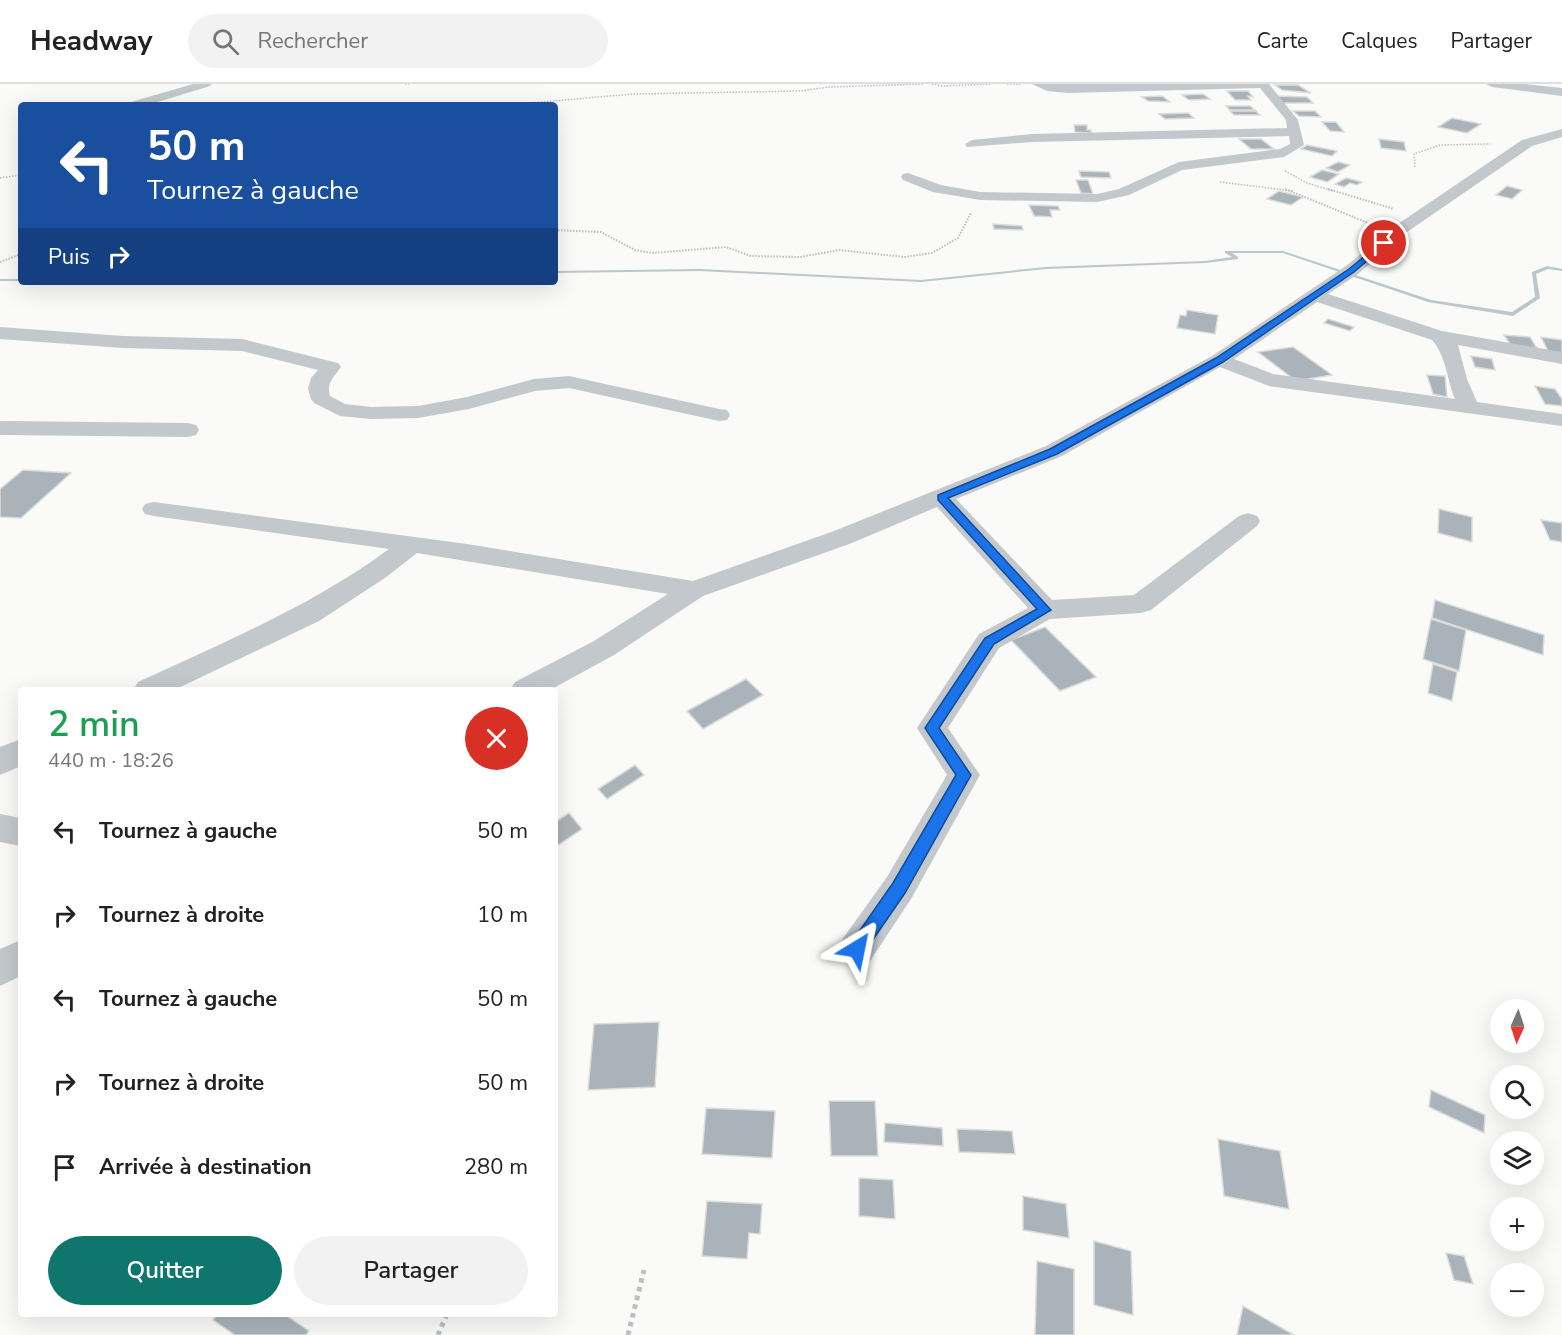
<!DOCTYPE html>
<html lang="fr">
<meta charset="utf-8">
<style>
:root{--surface:#fff;--page:#f2f2f2;--text:#222;--muted:#767676;--line:#e0e0e0;--accent:#0f766e}
body{margin:0;font-family:"Nunito Sans",sans-serif;background:var(--page);color:var(--text);height:100vh;display:flex;flex-direction:column;font-size:22px;white-space:nowrap}
*{box-sizing:border-box;margin:0}
p{font-size:20px;color:var(--muted)}
.icon{flex:none;width:33px;height:33px;fill:none;stroke:currentColor;stroke-width:2;stroke-linecap:round;stroke-linejoin:round}
.map{position:relative;flex:1;overflow:hidden}
.drawer{position:absolute;left:18px;top:603px;width:540px;height:630px;display:flex;flex-direction:column;background:var(--surface);border-radius:6px;box-shadow:0 6px 24px #0002}
.drawer>*{flex:none}
.banner{position:absolute;left:18px;top:18px;width:540px;height:183px;border-radius:6px;box-shadow:0 6px 24px #0002;background:#1a4fa0;color:#fff;overflow:hidden}
.needle{width:39px;rotate:183deg}
.buttons{position:absolute;left:1490px;top:915px;display:grid;gap:12px}
.buttons a{display:grid;place-items:center;width:54px;height:54px;border-radius:50%;background:var(--surface);box-shadow:0 6px 24px #0002;font-size:30px}
.pin{position:absolute;display:grid;place-items:center;width:51px;height:51px;color:#fff;margin:-26px;border:3px solid #fff;border-radius:50%;box-shadow:0 2px 6px #0007}
.me{position:absolute;width:66px;margin:-33px;rotate:35deg;stroke-linejoin:round;filter:drop-shadow(0 0 4px #0008)}
.turn{display:flex;align-items:center;gap:21px;height:126px;padding:0 30px;font-size:27px}
.turn .icon{width:78px;height:78px;stroke-width:2.5}
.turn b{display:block;font-size:42px;line-height:51px}
.then{display:flex;align-items:center;height:57px;padding:0 30px;background:#0003;gap:12px;font-size:22px}
.round{display:grid;place-items:center;flex:none;width:63px;height:63px;border-radius:32px;background:var(--page)}
.headline{display:flex;align-items:center;justify-content:space-between;height:102px;padding:0 30px}
h1{font-size:36px;font-weight:600;line-height:45px;color:#1e9e55}
.primary-button{display:flex;gap:12px;margin-top:auto;padding:12px 30px}
.primary-button a{flex:1;height:69px;border-radius:36px;background:var(--accent);color:#fff;font-size:24px;font-weight:600;line-height:69px;text-align:center}
.primary-button a+a{background:var(--page);color:var(--text)}
ul{padding:0;list-style:none}
li{display:flex;align-items:center;gap:18px;height:84px;padding:0 30px}
li div{flex:1}
li b{display:block;font-size:22px}
li em{font-style:normal}
header{display:flex;align-items:center;gap:36px;box-sizing:border-box;height:84px;padding:0 30px;background:var(--surface);border-bottom:2px solid var(--line)}
header strong{font-size:28px}
nav{display:flex;gap:33px;margin-inline-start:auto;font-size:21px}
.search{width:420px;height:54px;background:var(--page);display:flex;align-items:center;gap:15px;box-sizing:border-box;padding:0 21px;border-radius:33px;color:var(--muted);font-size:22px}
.map>svg:first-child{display:block}
</style>
<header>
<strong>Headway</strong>
<div class="search"><svg class="icon" aria-label="search" viewBox="0 0 24 24"><circle cx="10" cy="10" r="6"/><path d="M15 15l6 6"/></svg>Rechercher</div>
<nav><a>Carte</a><a>Calques</a><a>Partager</a></nav>
</header>
<div class="map">
<svg width="1562" height="1251" viewBox="0 0 1562 1251">
<rect width="100%" height="100%" fill="#fafaf8"/>
<g fill="none" stroke-linecap="round" stroke-linejoin="round">
<g fill="#bbc7cb" fill-rule="evenodd">
<polygon points="1225,167 1283,167 1431,216 1512,228 1535,213 1532,188 1547,182 1562,185 1562,187 1548,185 1536,190 1540,214 1513,232 1428,218 1283,169 1232,169 1238,173 1238,175 1205,179 1046,185 921,198 700,187 555,189 555,187 700,185 921,196 1046,183 1205,177 1232,173 1225,169"/>
<rect x="0" y="195" width="21" height="2"/>
</g>
</g>
<g fill="#aab3b9" stroke="#dcdcda" stroke-width="1.5">
<polygon points="1275,1 1298,1 1311,9 1282,6"/>
<polygon points="1227,7 1248,7 1253,13 1248,12 1251,16 1235,16"/>
<polygon points="1203,10 1210,15 1189,16 1182,11"/>
<polygon points="1162,12 1170,18 1148,17 1142,13"/>
<polygon points="1273,12 1307,13 1313,19 1280,19"/>
<polygon points="1226,22 1250,22 1255,26 1230,26"/>
<polygon points="1230,27 1256,27 1260,31 1234,31"/>
<polygon points="1293,27 1315,27 1321,33 1299,32"/>
<polygon points="1188,29 1194,34 1165,35 1159,30"/>
<polygon points="1452,34 1481,40 1467,49 1438,43"/>
<polygon points="1322,38 1336,38 1344,48 1330,47"/>
<polygon points="1074,41 1087,41 1087,46 1091,46 1091,49 1075,48"/>
<polygon points="1239,55 1261,55 1274,65 1251,65"/>
<polygon points="1379,55 1404,58 1406,67 1381,64"/>
<polygon points="1307,61 1337,67 1332,72 1301,65"/>
<polygon points="1338,78 1350,81 1338,88 1326,84"/>
<polygon points="1322,86 1339,90 1327,98 1310,93"/>
<polygon points="1079,87 1109,88 1111,94 1081,93"/>
<polygon points="1346,94 1362,98 1357,101 1350,99 1344,103 1335,100"/>
<polygon points="1076,96 1088,96 1093,110 1081,109"/>
<polygon points="1507,102 1522,106 1512,115 1496,111"/>
<polygon points="1279,107 1303,113 1291,121 1267,115"/>
<polygon points="1029,121 1058,122 1060,126 1050,126 1052,133 1034,132"/>
<polygon points="993,140 1022,142 1023,146 994,145"/>
<polygon points="1187,226 1218,231 1215,250 1177,244 1180,231 1186,232"/>
<polygon points="1328,235 1354,243 1350,247 1324,239"/>
<polygon points="1504,251 1530,253 1538,266 1512,263"/>
<polygon points="1541,253 1562,256 1562,271 1549,269"/>
<polygon points="1293,263 1332,291 1296,297 1258,268"/>
<polygon points="1471,272 1492,275 1495,286 1475,283"/>
<polygon points="1427,291 1445,292 1447,313 1433,310"/>
<polygon points="1535,302 1555,305 1562,315 1562,322 1545,320"/>
<polygon points="23,386 71,389 21,434 0,433 0,405"/>
<polygon points="1439,425 1472,433 1472,458 1438,449"/>
<polygon points="1541,436 1562,439 1562,458 1550,456"/>
<polygon points="1435,516 1544,551 1543,571 1432,534"/>
<polygon points="1431,535 1466,546 1459,587 1423,575"/>
<polygon points="1045,543 1096,593 1060,607 1011,556"/>
<polygon points="1433,580 1457,588 1452,617 1428,609"/>
<polygon points="746,595 763,611 703,645 687,627"/>
<polygon points="635,681 644,691 607,715 598,705"/>
<polygon points="569,729 582,745 555,763 555,738"/>
<polygon points="659,938 655,1003 588,1006 594,940"/>
<polygon points="1431,1006 1485,1031 1484,1049 1429,1023"/>
<polygon points="829,1017 875,1017 878,1072 831,1072"/>
<polygon points="706,1024 775,1027 772,1074 702,1070"/>
<polygon points="885,1039 942,1044 943,1062 884,1058"/>
<polygon points="957,1045 1012,1047 1015,1070 959,1068"/>
<polygon points="1218,1055 1280,1067 1289,1125 1224,1112"/>
<polygon points="859,1094 893,1096 895,1135 859,1132"/>
<polygon points="1023,1112 1066,1120 1069,1154 1023,1146"/>
<polygon points="707,1117 762,1120 760,1150 749,1149 747,1175 702,1172"/>
<polygon points="1094,1157 1131,1167 1133,1231 1094,1221"/>
<polygon points="1446,1169 1464,1172 1473,1200 1454,1196"/>
<polygon points="1037,1177 1074,1185 1074,1251 1035,1251"/>
<polygon points="1243,1222 1294,1251 1237,1251"/>
<polygon points="217,1230 284,1230 309,1247 306,1251 235,1251 213,1236"/>
</g>
<g fill="none" stroke-linecap="round" stroke-linejoin="round">
<g stroke="#bbbfc2" stroke-width="1.5" stroke-dasharray="1.5 1.5" stroke-linecap="butt">
<polyline points="405,0 410,0"/>
<polyline points="932,0 942,2 991,0"/>
<polyline points="1007,0 1020,0"/>
<polyline points="505,21 634,10 800,7 829,3 924,0"/>
<polyline points="1415,83 1414,70 1440,61 1490,60"/>
<polyline points="1285,87 1307,99 1333,107"/>
<polyline points="0,94 21,91"/>
<polyline points="1220,98 1293,107"/>
</g>
<g stroke="#bbbfc2" stroke-width="2" stroke-dasharray="1.5 1.5" stroke-linecap="butt">
<polyline points="1285,105 1373,141"/>
<polyline points="1328,105 1394,125"/>
<polyline points="555,146 601,148 635,166 652,169 726,163 751,172 800,173 839,166 904,173 932,169 958,154 971,129"/>
<polyline points="0,178 21,170"/>
</g>
<g stroke="#bbbfc2" stroke-width="5" stroke-dasharray="4.5 4.5" stroke-linecap="butt">
<polyline points="438,1251 447,1230"/>
<polyline points="628,1251 644,1186"/>
</g>
<g fill="#c3c8cc" fill-rule="evenodd">
<polygon points="193,0 212,0 210,2 148,21 129,21 131,18"/>
<polygon points="1032,0 1269,0 1298,36 1304,61 1284,73 1182,86 1129,111 1097,118 980,116 933,108 903,96 901,93 903,90 908,89 941,101 980,108 1097,110 1119,105 1179,78 1280,65 1290,60 1289,52 1032,58 967,63 965,60 972,56 1032,50 1287,44 1286,36 1260,4 1068,9 1047,7"/>
<polygon points="1486,0 1523,0 1562,4 1562,12 1492,3"/>
<path d="M 1562,45 L 1562,53 L 1532,62 L 1407,148 L 1358,190 L 1328,210 L 1442,247 L 1562,268 L 1562,280 L 1458,261 L 1467,295 L 1477,318 L 1562,330 L 1562,342 L 1269,302 L 1220,283 L 1062,372 L 956,415 L 1052,516 L 1134,511 L 1239,432 L 1248,429 L 1257,432 L 1260,437 L 1257,442 L 1151,526 L 1141,529 L 1050,535 L 999,564 L 948,644 L 980,691 L 911,815 L 870,877 L 857,882 L 844,877 L 838,865 L 844,853 L 887,793 L 947,691 L 917,644 L 979,550 L 1028,524 L 937,423 L 852,459 L 703,512 L 614,571 L 550,606 L 510,606 L 515,598 L 594,557 L 668,510 L 417,469 L 385,494 L 319,537 L 174,606 L 133,606 L 138,598 C 224,558 312,522 389,465 L 154,432 L 145,430 L 142,425 L 145,420 L 154,418 L 467,460 L 693,497 L 834,447 L 1046,362 L 1212,272 L 1346,182 L 1395,142 L 1522,56 ZM 1317,218 L 1432,256 C 1446,271 1447,296 1455,315 L 1273,290 L 1234,275 Z"/>
<path d="M 0,243 L 123,252 L 242,255 L 338,279 L 341,283 C 334,293 326,299 330,312 L 345,320 L 371,323 L 418,322 L 467,313 L 534,295 L 569,292 L 719,325 L 727,326 L 730,331 L 727,336 L 719,337 L 569,304 L 535,307 L 469,325 L 418,334 L 371,335 L 340,332 L 314,319 L 311,315 L 308,305 L 311,294 L 318,286 L 242,267 L 123,264 L 0,255 Z"/>
<polygon points="0,337 188,339 196,341 199,346 196,351 188,353 0,351"/>
<polygon points="21,655 21,682 0,691 0,663"/>
<polygon points="0,730 21,734 21,762 0,758"/>
<polygon points="21,856 21,892 0,902 0,865"/>
</g>
</g>
<polygon fill="#1a73e8" stroke="#114b97" stroke-width="1.5" points="1384,156 1387,160 1354,188 1223,278 1057,370 948,414 1051,526 994,560 939,644 971,691 905,809 863,870 857,872 851,870 849,865 851,859 893,799 956,691 925,644 985,554 1037,525 938,416 938,411 1050,365 1216,274 1349,185"/>
</svg>
<div class="buttons">
<a><svg class="needle" viewBox="-14 -14 28 28"><path d="M0-13l5 13h-10z" fill="#e53935"/><path d="M0 13l5-13h-10z" fill="#767676"/></svg></a>
<a><svg class="icon" aria-label="search" viewBox="0 0 24 24"><circle cx="10" cy="10" r="6"/><path d="M15 15l6 6"/></svg></a>
<a><svg class="icon" aria-label="layers" viewBox="0 0 24 24"><path d="M12 4l9 5-9 5-9-5zM3 14l9 5 9-5"/></svg></a>
<a>+</a>
<a>−</a>
</div>
<div class="pin" style="left:1384px;top:159px;background:#d93025"><svg class="icon" aria-label="arrive" viewBox="0 0 24 24"><path d="M6 21V4h12l-3 4 3 4H6"/></svg></div>
<svg class="me" style="left:857px;top:865px" viewBox="-20 -20 40 40"><path d="M0-17L14 15 0 8-14 15z" fill="#1a73e8" stroke="#fff" stroke-width="4"/></svg>
<div class="banner">
<div class="turn"><svg class="icon" aria-label="left" viewBox="0 0 24 24"><path d="M17 20v-9H6M10 6l-5 5 5 5"/></svg><div><b>50 m</b>Tournez à gauche</div></div>
<div class="then">Puis<svg class="icon" aria-label="right" viewBox="0 0 24 24"><path d="M7 20v-9h11M14 6l5 5-5 5"/></svg></div>
</div>
<section class="drawer">
<div class="headline"><div><h1>2 min</h1><p>440 m · 18:26</p></div><a class="round" style="background:#d93025;color:#fff"><svg class="icon" aria-label="close" viewBox="0 0 24 24"><path d="M6 6l12 12M18 6L6 18"/></svg></a></div>
<ul>
<li><svg class="icon" aria-label="left" viewBox="0 0 24 24"><path d="M17 20v-9H6M10 6l-5 5 5 5"/></svg><div><b>Tournez à gauche</b></div><em>50 m</em></li>
<li><svg class="icon" aria-label="right" viewBox="0 0 24 24"><path d="M7 20v-9h11M14 6l5 5-5 5"/></svg><div><b>Tournez à droite</b></div><em>10 m</em></li>
<li><svg class="icon" aria-label="left" viewBox="0 0 24 24"><path d="M17 20v-9H6M10 6l-5 5 5 5"/></svg><div><b>Tournez à gauche</b></div><em>50 m</em></li>
<li><svg class="icon" aria-label="right" viewBox="0 0 24 24"><path d="M7 20v-9h11M14 6l5 5-5 5"/></svg><div><b>Tournez à droite</b></div><em>50 m</em></li>
<li><svg class="icon" aria-label="arrive" viewBox="0 0 24 24"><path d="M6 21V4h12l-3 4 3 4H6"/></svg><div><b>Arrivée à destination</b></div><em>280 m</em></li>
</ul>
<div class="primary-button"><a>Quitter</a><a>Partager</a></div>
</section>
</div>
